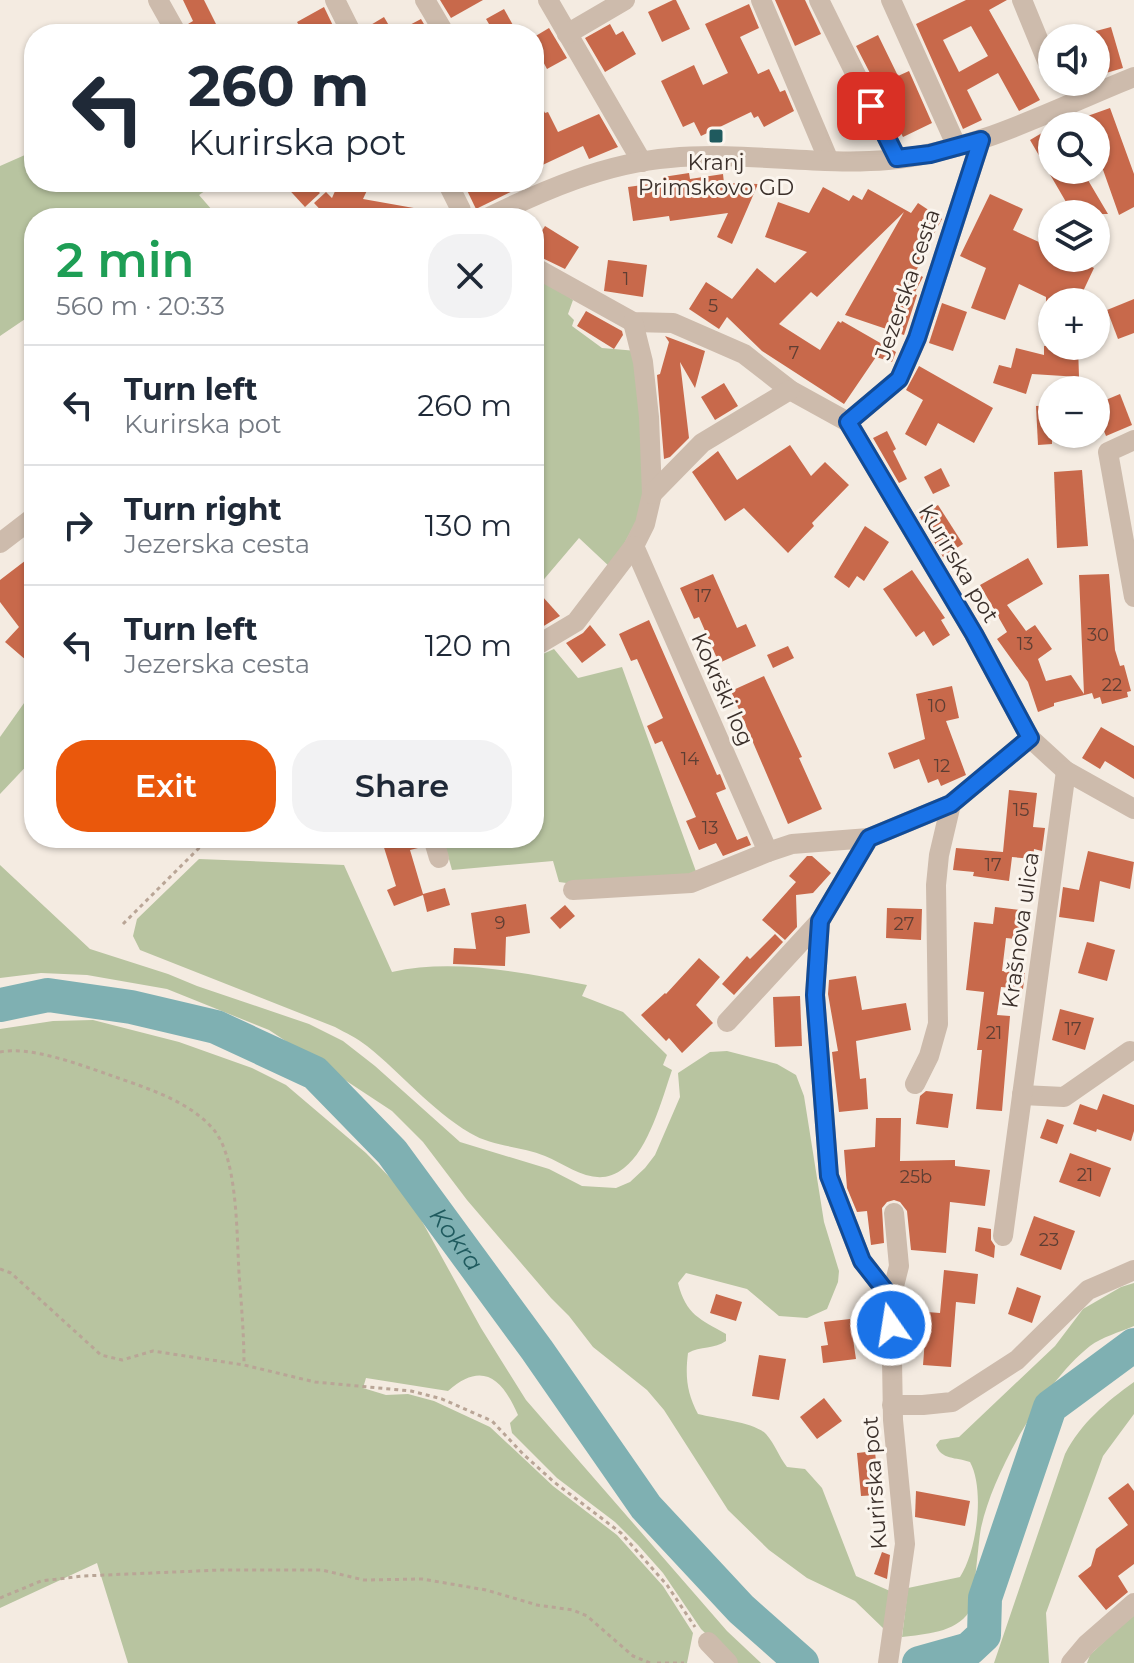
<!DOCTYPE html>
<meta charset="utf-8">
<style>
:root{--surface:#fff;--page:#f2f2f3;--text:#1f2937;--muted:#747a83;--line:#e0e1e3;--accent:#ea580c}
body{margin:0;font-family:Montserrat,sans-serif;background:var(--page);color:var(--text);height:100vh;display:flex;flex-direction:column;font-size:30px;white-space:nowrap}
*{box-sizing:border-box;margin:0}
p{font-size:26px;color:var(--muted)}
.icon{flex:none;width:44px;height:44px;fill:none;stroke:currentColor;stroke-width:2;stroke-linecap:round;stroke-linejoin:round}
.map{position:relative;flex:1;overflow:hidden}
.side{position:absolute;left:24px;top:208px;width:520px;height:640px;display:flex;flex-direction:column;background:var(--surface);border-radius:32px;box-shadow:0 2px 6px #0004}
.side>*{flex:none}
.hud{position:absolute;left:24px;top:24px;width:520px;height:168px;border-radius:32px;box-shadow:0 2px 6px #0004;background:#fff;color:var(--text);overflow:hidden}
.tools{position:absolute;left:1038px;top:24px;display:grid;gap:16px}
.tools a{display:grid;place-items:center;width:72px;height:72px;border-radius:50%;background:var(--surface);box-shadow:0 2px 6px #0004;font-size:40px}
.pin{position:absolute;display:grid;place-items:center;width:68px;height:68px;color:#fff;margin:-34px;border-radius:16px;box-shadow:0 4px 12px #0006}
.me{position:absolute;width:88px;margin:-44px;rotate:347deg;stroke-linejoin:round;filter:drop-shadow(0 0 6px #0008)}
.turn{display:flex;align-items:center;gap:28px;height:168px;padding:0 32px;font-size:36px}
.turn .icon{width:104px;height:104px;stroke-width:2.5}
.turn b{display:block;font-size:56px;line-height:68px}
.round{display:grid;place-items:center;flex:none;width:84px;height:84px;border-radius:32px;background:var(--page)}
.head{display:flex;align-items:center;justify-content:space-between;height:136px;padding:0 32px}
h1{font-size:48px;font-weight:600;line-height:60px;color:#1e9e55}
.button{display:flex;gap:16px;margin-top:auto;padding:16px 32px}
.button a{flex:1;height:92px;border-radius:32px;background:var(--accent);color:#fff;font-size:32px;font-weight:600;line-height:92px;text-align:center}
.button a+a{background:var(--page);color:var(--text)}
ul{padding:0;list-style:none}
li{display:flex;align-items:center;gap:24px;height:120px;padding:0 32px;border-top:2px solid var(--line)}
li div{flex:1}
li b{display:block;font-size:30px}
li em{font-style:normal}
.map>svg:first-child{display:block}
</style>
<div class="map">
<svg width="1134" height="1663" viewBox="0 0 1134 1663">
<rect width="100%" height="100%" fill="#f4ebe1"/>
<g fill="#b8c4a0">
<polygon points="34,151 34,182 218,182 199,195 219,218 34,218 34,313 0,336 0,166"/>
<polygon points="534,272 573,300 568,314 574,320 572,326 602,348 637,351 644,507 611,568 579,538 534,591"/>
<polygon points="554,649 578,678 622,667 698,877 574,884 559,882 553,861 452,870 443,838 534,838 534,658"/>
<polygon points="34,689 34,758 0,794 0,737"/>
<path d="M 199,859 L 344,865 L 392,972 C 455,958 524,973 587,985 L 582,996 L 623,1012 L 667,1055 L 663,1065 L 672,1070 C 662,1099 649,1149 624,1168 C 597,1190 571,1167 545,1156 C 521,1146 493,1147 470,1133 C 430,1109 402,1074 367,1046 C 357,1038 346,1033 335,1027 L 140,950 L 133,936 L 137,919 Z"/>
<path d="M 0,865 L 90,949 L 168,974 L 197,986 L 309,1024 L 343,1041 L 375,1066 L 460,1142 L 549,1169 L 582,1186 L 616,1188 L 630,1182 L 645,1168 L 655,1155 L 680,1097 L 678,1073 L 710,1052 L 727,1051 L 777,1064 L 796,1075 L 804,1096 L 824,1222 L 839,1271 L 838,1282 L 827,1309 L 807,1318 L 779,1316 L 747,1289 L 686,1273 L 678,1283 C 686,1315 700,1319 726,1334 L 726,1341 C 715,1349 700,1346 688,1353 C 685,1377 687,1393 698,1414 C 717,1419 754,1422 766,1434 C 775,1444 779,1457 787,1467 L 805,1469 L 822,1488 L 856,1576 L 890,1591 L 884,1629 L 855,1601 L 807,1578 L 769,1550 L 728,1510 L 664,1410 L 647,1390 L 593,1347 L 569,1316 L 551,1298 L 467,1200 L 423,1142 L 392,1111 L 269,1030 L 167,989 L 87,975 L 41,973 L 0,978 Z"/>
<path d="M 93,1020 L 179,1042 L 252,1068 L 286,1085 L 366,1153 L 408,1196 L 481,1328 L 526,1400 L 727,1631 L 761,1663 L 736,1663 L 701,1629 L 663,1573 L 638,1545 L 615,1522 L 557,1478 L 512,1433 L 510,1423 L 518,1415 C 502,1378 482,1361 448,1391 L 366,1378 L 363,1388 L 386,1395 L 408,1394 L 434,1401 L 490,1427 L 553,1486 L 617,1535 L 663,1586 L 693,1633 L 687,1663 L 128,1663 L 97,1563 L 0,1608 L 0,1029 L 53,1021 Z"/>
<path d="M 1134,1283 L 1134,1326 C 1120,1332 1102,1337 1090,1346 C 1045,1381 993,1472 981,1528 C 978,1543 974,1604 969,1612 C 955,1633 925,1634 902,1637 L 908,1588 L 960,1577 C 977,1551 985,1489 970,1462 C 956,1457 941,1460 936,1445 L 940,1440 L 959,1437 L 1055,1346 L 1083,1309 L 1121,1287 Z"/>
<path d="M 1134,1382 L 1134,1414 L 1103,1456 L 1046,1613 L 1049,1663 L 994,1663 L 1065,1454 C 1081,1423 1106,1402 1134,1382 Z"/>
<polygon points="1134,1613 1134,1663 1087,1663 1090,1655"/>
</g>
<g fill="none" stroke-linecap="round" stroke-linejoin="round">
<g stroke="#7fb0b2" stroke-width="34">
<path id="s1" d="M 0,1005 L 48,995 L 131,1007 L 216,1027 L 315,1073 L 392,1152 L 537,1350 L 646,1507 L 741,1609 L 802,1663"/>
<polyline points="919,1663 969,1649 984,1635 985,1598 1050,1407 1134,1345"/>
</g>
</g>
<g fill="#c8694b" fill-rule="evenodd">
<polygon points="183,0 204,0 217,26 202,34 193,34 188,24 193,21"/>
<polygon points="440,0 483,0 451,18"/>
<polygon points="673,0 676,0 690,29 662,42 648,12"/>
<polygon points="775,0 805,0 821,34 795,46"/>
<path d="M 966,0 L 1007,0 L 989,10 L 1040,100 L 1019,111 L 998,73 L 967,90 L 982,120 L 963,129 L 916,24 ZM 971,26 L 988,56 L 959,72 L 943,40 Z"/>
<polygon points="749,4 759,28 740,37 758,74 769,69 780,92 785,90 794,111 764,127 758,116 754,118 751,112 701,136 694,122 683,127 661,81 694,65 703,85 728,73 705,24"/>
<polygon points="324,7 337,34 304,34 297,22"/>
<polygon points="504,9 518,34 495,34 486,19"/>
<polygon points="384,17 394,34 365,34 364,29"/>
<polygon points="421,19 428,31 422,34 407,34 404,28"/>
<polygon points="610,24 616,35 623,31 636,54 605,72 585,38"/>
<polygon points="1111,27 1123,68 1096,76 1096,31"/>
<polygon points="549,28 567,58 547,69 534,45 534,37"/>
<polygon points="878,35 898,76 909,71 932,123 903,137 856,46"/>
<polygon points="534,92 545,113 548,112 558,132 599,114 618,147 589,159 583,146 534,169"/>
<polygon points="1110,108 1134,174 1134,207 1119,215 1096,150 1096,126 1065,126 1065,124"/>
<polygon points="1052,127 1052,170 1082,170 1108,214 1073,214 1030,140"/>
<polygon points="689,173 690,179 723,174 724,183 758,184 732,244 717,237 728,213 670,221 669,216 633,221 628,187 664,182 663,177"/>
<polygon points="282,182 309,182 320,193 305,207"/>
<polygon points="339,182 371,182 363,199 425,210 424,218 328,218 314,203 326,192 332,198"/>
<polygon points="463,182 531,182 476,209"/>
<polygon points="823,187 849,201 853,195 862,200 868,189 911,213 918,203 942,219 925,250 928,252 915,272 923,277 914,294 917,295 904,335 845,315 904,212 817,297 811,292 779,324 820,350 838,321 841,323 842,321 896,352 892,362 876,357 844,404 762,351 727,317 719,329 689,309 706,282 732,299 757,268 775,283 807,252 765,237 778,202 809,213"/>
<polygon points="990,194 1023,209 1013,230 1052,248 1052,258 1073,258 1094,268 1078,302 1046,302 1046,297 1019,284 1005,320 971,308 986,268 960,256"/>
<polygon points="545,226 579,247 565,269 534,254 534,243"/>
<polygon points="608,260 647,265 643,297 604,291"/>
<polygon points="1134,299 1134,333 1118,339 1107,310"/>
<polygon points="942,303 967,312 953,351 929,343"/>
<polygon points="586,311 622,331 623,335 614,349 577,326"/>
<polygon points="665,336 705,351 695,388 680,362 689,438 670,457 664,459 657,375 660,374 669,342"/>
<polygon points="1044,346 1078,346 1079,377 1032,374 1026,394 993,383 999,365 1011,368 1016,348 1044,355"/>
<polygon points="919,366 993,408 974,443 938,423 926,446 905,434 923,400 906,390"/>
<polygon points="724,383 738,406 715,420 701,397"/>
<polygon points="1120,394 1132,425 1106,436 1096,411 1096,404"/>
<polygon points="1052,405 1052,444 1038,445 1036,406"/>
<polygon points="887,431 896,449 893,451 907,479 899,483 873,438"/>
<polygon points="790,445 811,476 825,462 849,485 812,523 814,526 788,553 744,508 725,521 692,472 718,451 737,480"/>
<polygon points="941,468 950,486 933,494 924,477"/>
<polygon points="1082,470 1088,546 1057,548 1054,472"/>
<polygon points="938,505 963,544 943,557 920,517"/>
<polygon points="865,526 889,542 864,581 857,576 849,588 834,577"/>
<polygon points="34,554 34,667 5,642 19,627 0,602 0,580"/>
<polygon points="1028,558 1043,584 1007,605 1026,631 1035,625 1052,649 1038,659 1046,681 1071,675 1084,694 1079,575 1109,574 1115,650 1120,666 1124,665 1131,691 1127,692 1128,697 1102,704 1100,697 1094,699 1092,693 1054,703 1054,706 1038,712 1028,682 997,639 1007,632 980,585"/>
<polygon points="912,570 945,618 941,620 950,635 933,646 924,631 916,637 883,589"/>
<polygon points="713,574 737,628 746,624 756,646 719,663 699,617 694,619 680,588"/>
<polygon points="534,587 560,616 534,632"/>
<polygon points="649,620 717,775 720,774 726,789 716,793 737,840 747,836 751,845 723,856 716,843 699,850 686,821 696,817 662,741 655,744 647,726 663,718 637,659 631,661 619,634"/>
<polygon points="590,625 606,645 582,663 566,643 583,633"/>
<polygon points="788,646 794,658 773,668 767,655"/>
<polygon points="764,676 802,757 799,758 822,809 788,824 731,691"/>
<polygon points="952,686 959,718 946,721 966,775 941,786 938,779 928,783 919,759 894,769 888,753 925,739 916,694"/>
<polygon points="1101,727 1134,746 1134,779 1105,761 1100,769 1082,758"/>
<polygon points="1009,790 1037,793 1033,827 1045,828 1042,851 1034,849 1033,859 1012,857 1009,881 973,876 974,872 953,870 956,848 1003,852"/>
<polygon points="381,838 420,838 422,847 410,850 423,894 445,888 450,905 427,912 423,895 394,906 387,890 396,886"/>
<polygon points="1088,851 1134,862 1130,889 1100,881 1094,922 1059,917 1063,887 1079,890"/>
<polygon points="807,856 812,856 831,873 813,893 796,895 797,927 785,940 762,920 796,882 789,876"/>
<polygon points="526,904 530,933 506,937 505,966 453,964 454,948 476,949 471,913"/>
<polygon points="565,905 575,916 560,929 550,918"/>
<polygon points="995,907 1028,911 1025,940 1006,938 1002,971 1025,973 1023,989 1001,987 997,1015 1010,1016 1002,1111 976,1109 982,1050 977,1050 984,992 966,990 974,922 993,924"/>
<polygon points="887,908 922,909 921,940 886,938"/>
<polygon points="775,934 783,942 734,995 722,984 747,956 750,959"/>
<polygon points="1087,942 1115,950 1107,981 1078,973"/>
<polygon points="699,958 720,977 696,1005 713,1023 682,1053 669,1038 666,1041 641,1015 665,993 666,994"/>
<polygon points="856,976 862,1010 906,1003 911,1030 856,1041 860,1079 866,1078 868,1109 839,1112 832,1052 838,1051 828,994 829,980"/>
<polygon points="800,996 802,1046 775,1047 773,997"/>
<polygon points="1060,1009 1094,1018 1085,1050 1052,1040"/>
<polygon points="926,1091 953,1094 948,1128 916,1124 920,1096"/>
<polygon points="1103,1094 1134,1105 1134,1131 1131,1141 1097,1129 1096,1132 1073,1124 1080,1104 1097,1110"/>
<polygon points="876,1118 901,1118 900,1161 955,1160 955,1166 990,1170 985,1206 950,1202 946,1253 911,1250 907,1211 900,1202 894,1200 887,1202 882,1208 884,1243 871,1245 867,1211 857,1212 847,1188 844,1150 875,1147"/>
<polygon points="1047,1119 1064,1125 1057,1144 1040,1138"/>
<polygon points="1070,1153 1111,1168 1100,1197 1059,1182"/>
<polygon points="1034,1216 1075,1231 1061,1270 1020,1255"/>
<polygon points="978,1227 991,1229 991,1240 995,1246 994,1258 975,1251"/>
<polygon points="944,1270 978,1274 975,1304 956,1302 951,1367 923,1365 927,1312 940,1313"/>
<polygon points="1017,1287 1041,1296 1032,1323 1008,1314"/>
<polygon points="716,1294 742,1302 736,1321 710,1313"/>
<polygon points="850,1319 856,1359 823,1363 821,1346 828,1345 824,1322"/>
<polygon points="759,1355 786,1359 779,1400 752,1396"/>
<polygon points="824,1398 842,1421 817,1439 800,1417"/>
<polygon points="875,1451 879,1495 861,1496 857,1453"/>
<polygon points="1128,1483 1134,1491 1134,1564 1118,1576 1128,1592 1106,1610 1078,1576 1091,1566 1096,1549 1128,1525 1108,1498"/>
<polygon points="916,1491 970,1501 965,1526 915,1517"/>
<polygon points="882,1552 890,1555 887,1579 874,1574"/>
</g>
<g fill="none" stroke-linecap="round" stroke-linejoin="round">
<g stroke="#b9a596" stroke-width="3" stroke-dasharray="4 4" stroke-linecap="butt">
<polyline points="123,924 209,838"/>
<path d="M 0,1052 C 30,1046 78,1064 107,1074 C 143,1087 189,1100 214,1130 C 240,1162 236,1246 240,1286 C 242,1313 244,1338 244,1365"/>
<polyline points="0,1269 11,1273 101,1355 122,1360 153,1351 244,1365 315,1382 411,1391 442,1399 492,1421 523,1454 554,1482 621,1533 667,1585 695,1627"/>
<polyline points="0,1598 41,1581 83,1576 220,1570 322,1570 364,1580 422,1579 486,1590 537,1605 573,1610 587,1616 633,1656 650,1663"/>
<polyline points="657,1663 684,1663"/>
</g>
<g stroke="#cdbbac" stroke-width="20">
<polyline points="158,0 177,34"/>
<polyline points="335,0 352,34"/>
<polyline points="425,0 445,34"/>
<polyline points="548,0 642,162"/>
<polyline points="761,0 829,161"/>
<polyline points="819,0 897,158"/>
<polyline points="891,0 957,147"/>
<polyline points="1022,0 1052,73"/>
<polyline points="567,34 625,0"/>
<polyline points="447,182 461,210"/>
<path d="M 487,218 C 544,190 606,163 670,158 C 743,151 816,166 888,160 C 975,152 1054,109 1134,77"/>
<polyline points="534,267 633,322 673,323 744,354 790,390 848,422 974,634 1030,738 951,804 869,838 820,921 815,995 829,1176 862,1261 891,1298 893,1420 905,1544 888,1663"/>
<polyline points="633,322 643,362 649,417 652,494 645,524 634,546 768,852 792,844 869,838"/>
<polyline points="848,422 899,379 917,338 981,140"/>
<polyline points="1134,440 1108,452 1134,597"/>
<polyline points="652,494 702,443 790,390"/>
<polyline points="0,543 34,517"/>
<polyline points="534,647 576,622 634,546"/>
<polyline points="1030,738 1066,771"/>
<polyline points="433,838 439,858"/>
<polyline points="573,890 691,883 768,852"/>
<polyline points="727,1022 820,921"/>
<polyline points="915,1084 929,1056 938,1024 936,885 939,855 951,804"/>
<polyline points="1022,1095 1064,1097 1130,1051"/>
<polyline points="1003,1236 1066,771 1134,809"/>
<polyline points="891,1298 899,1266 894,1213"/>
<polyline points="892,1405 923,1405 952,1402 1017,1360 1088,1290 1134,1270"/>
<polyline points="708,1642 728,1663"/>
<polyline points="1071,1663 1087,1644 1134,1603"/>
</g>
</g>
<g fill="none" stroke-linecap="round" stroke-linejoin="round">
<g stroke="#114b97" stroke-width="20">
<polyline id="route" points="871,106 897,158 930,154 981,140 917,338 899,379 848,422 974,634 1030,738 951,804 869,838 820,921 815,995 829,1176 862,1261 891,1298 891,1325"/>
</g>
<use href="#route" stroke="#1a73e8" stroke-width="14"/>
</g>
<rect fill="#1f5a5e" stroke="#fbf5ee" stroke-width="3" x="708" y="128" width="16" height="16" rx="4"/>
<g text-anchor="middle" stroke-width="6" stroke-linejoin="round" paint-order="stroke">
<g font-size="18" fill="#5e3e33">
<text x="626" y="285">1</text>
<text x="713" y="312">5</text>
<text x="794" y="359">7</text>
<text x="703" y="602">17</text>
<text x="1098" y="641">30</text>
<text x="1025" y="650">13</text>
<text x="1112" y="691">22</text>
<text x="937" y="712">10</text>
<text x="690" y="765">14</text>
<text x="942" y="772">12</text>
<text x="1021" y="816">15</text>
<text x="710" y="834">13</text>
<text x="993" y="871">17</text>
<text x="500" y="929">9</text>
<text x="904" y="930">27</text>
<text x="1073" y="1035">17</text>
<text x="994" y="1039">21</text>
<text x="1085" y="1181">21</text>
<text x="916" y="1183">25b</text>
<text x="1049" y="1246">23</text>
</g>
<g font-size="22" fill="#3b302b" stroke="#fbf5ee">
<text x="716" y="170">Kranj<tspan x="716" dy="25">Primskovo GD</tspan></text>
</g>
<g font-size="22" fill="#3b302b" stroke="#fbf5ee">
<text transform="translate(907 284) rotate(-71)" y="8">Jezerska cesta</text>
<text transform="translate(959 563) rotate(59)" y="8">Kurirska pot</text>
<text transform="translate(723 689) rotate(66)" y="8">Kokrški log</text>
<text transform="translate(1020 930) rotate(-82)" y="8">Krašnova ulica</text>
<text transform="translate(874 1483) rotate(-94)" y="8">Kurirska pot</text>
</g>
<g font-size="24" font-style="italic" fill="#1f5a5e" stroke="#fbf5ee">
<text dy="8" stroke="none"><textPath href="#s1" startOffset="548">Kokra</textPath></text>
</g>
</g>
</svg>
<div class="tools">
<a><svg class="icon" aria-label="sound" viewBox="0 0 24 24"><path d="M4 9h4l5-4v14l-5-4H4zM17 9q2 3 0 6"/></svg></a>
<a><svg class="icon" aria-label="search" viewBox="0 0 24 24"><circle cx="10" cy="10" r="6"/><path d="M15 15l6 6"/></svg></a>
<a><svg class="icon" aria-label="layers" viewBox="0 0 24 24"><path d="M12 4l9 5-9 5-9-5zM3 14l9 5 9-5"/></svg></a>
<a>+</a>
<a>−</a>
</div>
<div class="pin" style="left:871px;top:106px;background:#d93025"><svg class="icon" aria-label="arrive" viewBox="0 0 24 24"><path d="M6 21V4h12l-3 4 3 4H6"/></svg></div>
<svg class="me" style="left:891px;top:1325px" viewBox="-20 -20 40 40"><circle r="17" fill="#1a73e8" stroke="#fff" stroke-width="3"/><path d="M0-11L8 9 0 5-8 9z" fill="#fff"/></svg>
<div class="hud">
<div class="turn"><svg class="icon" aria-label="left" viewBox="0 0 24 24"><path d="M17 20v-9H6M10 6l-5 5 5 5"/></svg><div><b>260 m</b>Kurirska pot</div></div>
</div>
<section class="side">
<div class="head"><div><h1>2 min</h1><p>560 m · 20:33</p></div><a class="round"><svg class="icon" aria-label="close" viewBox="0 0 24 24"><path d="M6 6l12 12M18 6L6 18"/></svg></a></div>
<ul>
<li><svg class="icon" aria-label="left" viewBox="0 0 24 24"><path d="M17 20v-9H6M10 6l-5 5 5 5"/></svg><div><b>Turn left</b><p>Kurirska pot</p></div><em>260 m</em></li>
<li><svg class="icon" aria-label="right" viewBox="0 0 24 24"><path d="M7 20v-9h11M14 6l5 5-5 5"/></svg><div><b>Turn right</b><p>Jezerska cesta</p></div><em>130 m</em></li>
<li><svg class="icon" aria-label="left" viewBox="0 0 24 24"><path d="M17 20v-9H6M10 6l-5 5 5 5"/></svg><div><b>Turn left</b><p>Jezerska cesta</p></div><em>120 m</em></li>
</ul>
<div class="button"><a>Exit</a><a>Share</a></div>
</section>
</div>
